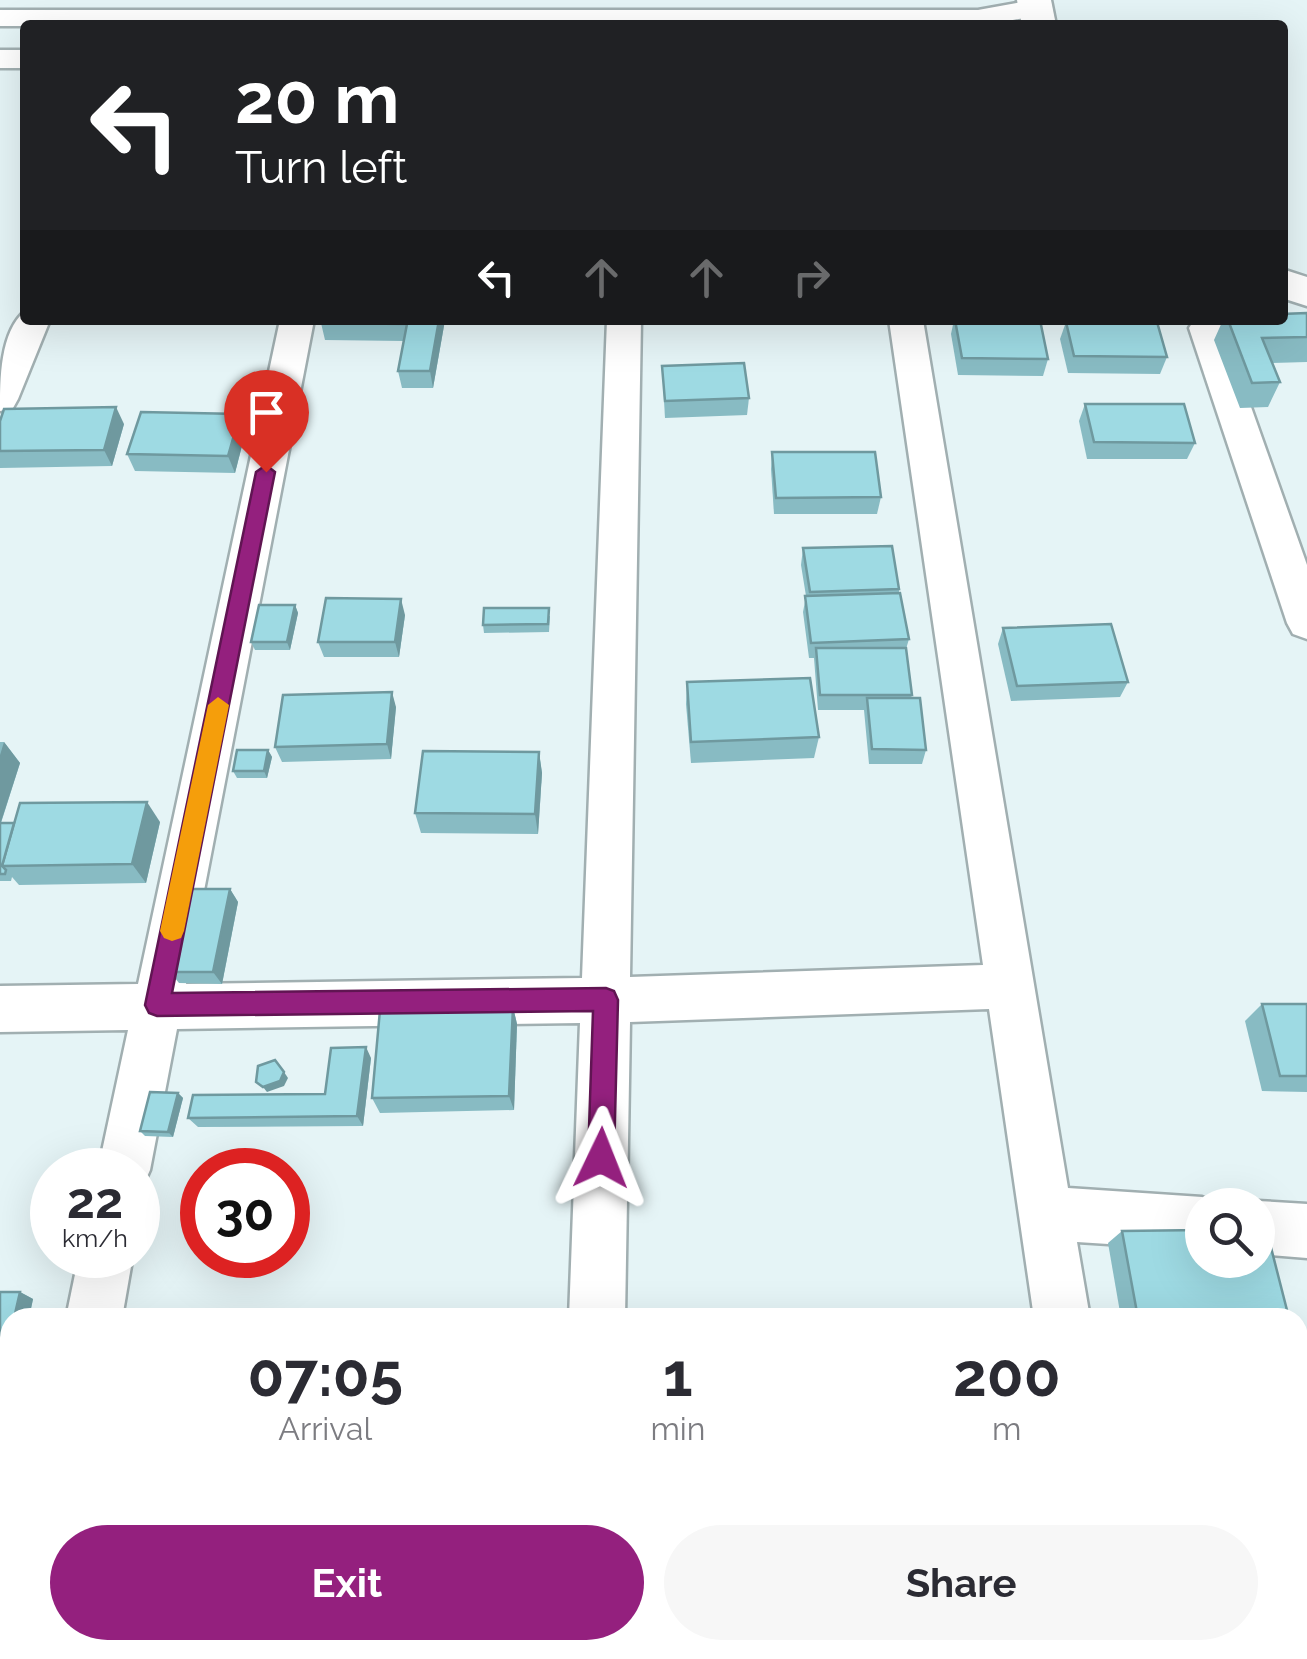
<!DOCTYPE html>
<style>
:root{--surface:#fff;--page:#f7f7f7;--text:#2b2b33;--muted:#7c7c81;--accent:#94207e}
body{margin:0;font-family:Raleway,sans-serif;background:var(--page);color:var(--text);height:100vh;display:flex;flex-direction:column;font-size:38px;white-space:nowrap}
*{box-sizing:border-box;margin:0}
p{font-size:32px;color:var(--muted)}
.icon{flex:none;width:55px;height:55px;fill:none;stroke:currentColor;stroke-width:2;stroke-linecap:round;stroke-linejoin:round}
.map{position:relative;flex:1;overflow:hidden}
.panel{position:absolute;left:0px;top:1308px;width:1308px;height:352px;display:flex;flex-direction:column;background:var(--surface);border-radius:30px 30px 0 0;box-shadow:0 10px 40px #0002}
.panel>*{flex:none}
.banner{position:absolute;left:20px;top:20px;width:1268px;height:305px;border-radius:10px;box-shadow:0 10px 40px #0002;background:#202124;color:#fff;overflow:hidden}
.controls{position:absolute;left:1185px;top:1188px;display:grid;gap:20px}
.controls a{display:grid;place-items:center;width:90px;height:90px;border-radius:50%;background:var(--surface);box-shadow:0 10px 40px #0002;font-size:50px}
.speed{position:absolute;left:30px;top:1148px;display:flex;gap:20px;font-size:50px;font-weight:700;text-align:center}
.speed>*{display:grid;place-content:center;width:130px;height:130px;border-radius:50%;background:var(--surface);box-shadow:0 10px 40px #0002;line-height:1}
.speed small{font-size:25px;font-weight:400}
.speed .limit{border:15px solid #d22;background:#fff;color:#111}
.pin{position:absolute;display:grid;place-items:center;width:85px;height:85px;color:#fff;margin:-102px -42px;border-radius:50% 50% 50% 0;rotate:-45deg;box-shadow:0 0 10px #0007}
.pin .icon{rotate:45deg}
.me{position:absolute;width:110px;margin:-55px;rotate:2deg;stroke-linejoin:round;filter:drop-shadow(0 0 8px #0008)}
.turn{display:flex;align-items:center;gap:35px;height:210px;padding:0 50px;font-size:45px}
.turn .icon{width:130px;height:130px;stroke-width:2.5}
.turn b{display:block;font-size:70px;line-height:85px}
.lanes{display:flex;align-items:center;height:95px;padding:0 50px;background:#0003;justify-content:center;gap:50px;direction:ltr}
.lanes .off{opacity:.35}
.eta{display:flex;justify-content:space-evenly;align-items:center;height:170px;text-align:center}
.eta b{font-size:60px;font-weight:700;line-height:70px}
.primary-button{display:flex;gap:20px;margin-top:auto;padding:20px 50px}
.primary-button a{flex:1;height:115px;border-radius:60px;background:var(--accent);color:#fff;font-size:40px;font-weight:700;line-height:115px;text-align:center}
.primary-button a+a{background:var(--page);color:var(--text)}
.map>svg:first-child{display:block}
</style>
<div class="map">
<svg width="1307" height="1659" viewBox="0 0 1307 1659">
<rect width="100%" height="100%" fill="#e5f4f6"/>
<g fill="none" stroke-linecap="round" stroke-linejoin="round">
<g stroke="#a1afb1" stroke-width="5">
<g id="minor">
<polygon points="1033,0 1045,2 1049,8 1045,14 986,25 0,26 0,10 978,10"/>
<rect x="0" y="50" width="25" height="18"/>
<path d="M 25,311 L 25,320 L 50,320 L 18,399 L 13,408 L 0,411 C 0,379 0,332 25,311 Z"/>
<polygon points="280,320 314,320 186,984 582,978 607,320 641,320 630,977 983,965 889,320 923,320 1068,1188 1202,1197 1220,1205 1202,1205 1202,1250 1077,1242 1090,1318 1034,1318 989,1009 630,1022 625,1318 569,1318 580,1023 177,1029 150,1170 142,1188 138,1190 138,1170 98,1170 128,1030 0,1032 0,986 138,984"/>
<polygon points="1194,320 1218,320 1223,328 1307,565 1307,639 1293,634 1287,623 1189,328"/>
<polygon points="1258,1201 1307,1204 1307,1258 1258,1254 1258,1205 1249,1205"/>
<polygon points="79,1255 133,1255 122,1318 66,1318"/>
<polygon points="10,1626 10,1650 57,1650 55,1659 0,1659 4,1628"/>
<rect x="557" y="1650" width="62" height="9"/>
<polygon points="1083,1650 1145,1650 1147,1659 1085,1659"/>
</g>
</g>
<g stroke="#a1afb1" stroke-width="5">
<g id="tertiary">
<polygon points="1017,0 1051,0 1056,25 1022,25"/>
<polygon points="1282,269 1307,277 1307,306 1282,298"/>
</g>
</g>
<use href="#minor" fill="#fff" fill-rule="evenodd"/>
<use href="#tertiary" fill="#fff" fill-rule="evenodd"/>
</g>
<g fill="#88bbc3">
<polygon points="1307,313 1307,362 1272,363 1280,382 1268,407 1240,408 1214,340 1223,320 1282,320"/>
<polygon points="445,320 433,388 402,388 398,371 404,341 325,340 321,323"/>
<polygon points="954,320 1040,320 1048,359 1043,376 958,375 951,334"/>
<polygon points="1066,322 1167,357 1160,374 1068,373 1060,339"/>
<polygon points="662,366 749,398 747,415 665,418"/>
<polygon points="1085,404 1195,443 1187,459 1087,459 1079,421"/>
<polygon points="240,414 246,430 235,473 135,471 127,454"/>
<polygon points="0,421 124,424 112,466 0,468"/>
<polygon points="772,452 881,497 877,514 774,514 771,469"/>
<polygon points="803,548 899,589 899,593 909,639 906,649 912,695 911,698 926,750 922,764 869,764 864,710 818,710 814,658 809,658 803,612 806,596 801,565"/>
<polygon points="295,605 298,613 290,650 255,650 251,642"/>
<polygon points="405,615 399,657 324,657 318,642"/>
<polygon points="550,616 549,632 484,633 483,625"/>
<polygon points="1003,628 1128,682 1120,697 1011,701 998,644"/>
<polygon points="687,682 819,737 814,758 691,763 686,704"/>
<polygon points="396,707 391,759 282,762 275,747"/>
<polygon points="0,742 4,742 20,763 1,823 160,822 146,883 19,885 12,877 11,881 0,881"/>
<polygon points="268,750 272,757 267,778 237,778 233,771"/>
<polygon points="539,752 542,773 538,834 421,833 415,813"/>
<polygon points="230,889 238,902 222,984 179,983 170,972"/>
<polygon points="1262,1004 1307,1004 1307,1092 1262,1091 1245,1021"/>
<polygon points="513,1007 517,1024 514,1110 380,1113 372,1098"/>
<polygon points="371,1058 363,1126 198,1127 188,1118 325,1094"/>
<polygon points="178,1093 183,1098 173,1137 145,1136 140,1131"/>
<polygon points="1122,1231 1289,1318 1121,1318 1108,1243"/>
<polygon points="0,1292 20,1292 33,1299 29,1318 10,1318 10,1380 0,1380"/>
<polygon points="1307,1359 1307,1393 1299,1362"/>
<polygon points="1202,1650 1298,1650 1307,1659 1204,1659"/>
</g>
<g fill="#6f999f">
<polygon points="439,320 445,320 433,388 430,371"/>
<polygon points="116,407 124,424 112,466 104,450"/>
<polygon points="240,414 246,430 235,473 228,456"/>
<polygon points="401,599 405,615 399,657 395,642"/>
<polygon points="295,605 298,613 290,650 287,642"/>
<polygon points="392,692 396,707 391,759 387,744"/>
<polygon points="4,742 20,763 0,825 0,755"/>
<polygon points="268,750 272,757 267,778 264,771"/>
<polygon points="539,752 542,773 538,834 535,814"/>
<polygon points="147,802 160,822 146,883 132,864"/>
<polygon points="230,889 238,902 222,984 213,972"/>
<polygon points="513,1007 517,1024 514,1110 509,1096"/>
<polygon points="366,1047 371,1058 363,1126 357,1116"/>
<polygon points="284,1072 288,1078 284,1086 267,1092 263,1087"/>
<polygon points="178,1093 183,1098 173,1137 168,1132"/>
<polygon points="20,1292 33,1299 29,1318 14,1318"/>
<polygon points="10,1332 10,1379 0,1375"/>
<polygon points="0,1387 10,1390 10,1423 0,1462"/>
</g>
<g fill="#9edae3" stroke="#6f999f" stroke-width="2.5">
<polygon points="1307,313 1307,337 1262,338 1280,382 1252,383 1228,320 1282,320 1282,314"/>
<polygon points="322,320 439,320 430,371 398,371 407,324 321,323"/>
<polygon points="955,320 1040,320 1048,359 962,358"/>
<polygon points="1066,322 1157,322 1167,357 1074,356"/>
<polygon points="744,363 749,398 665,401 662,366"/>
<polygon points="1085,404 1184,404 1195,443 1094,442"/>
<polygon points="116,407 104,450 0,451 0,421 4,409"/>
<polygon points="141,412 240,414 228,456 127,454"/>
<polygon points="772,452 875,452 881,497 776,498"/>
<polygon points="892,546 899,589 810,592 803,548"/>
<polygon points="900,593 909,639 811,643 805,596"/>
<polygon points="326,598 401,599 395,642 318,642"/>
<polygon points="259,605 295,605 287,642 251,642"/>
<polygon points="484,608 549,608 548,624 483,625"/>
<polygon points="1111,624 1128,682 1017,686 1003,628"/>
<polygon points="816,648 906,648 912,695 820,695"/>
<polygon points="810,678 819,737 691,742 687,682"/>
<polygon points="392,692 387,744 275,747 283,695"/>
<polygon points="867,698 920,698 926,750 872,749"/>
<polygon points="237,750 268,750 264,771 233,771"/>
<polygon points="423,751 539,752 535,814 415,813"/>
<polygon points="147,802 132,864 2,866 20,803"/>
<polygon points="0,823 14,823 2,866 6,870 5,874 0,874"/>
<polygon points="188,889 230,889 213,972 170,972"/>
<polygon points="1262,1004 1307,1004 1307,1076 1280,1076"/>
<polygon points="513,1007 509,1096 372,1098 380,1010"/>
<polygon points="366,1047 357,1116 188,1118 193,1095 325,1094 331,1048"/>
<polygon points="275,1060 284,1072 280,1081 263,1087 256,1082 258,1066"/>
<polygon points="150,1092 178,1093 168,1132 140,1131"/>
<polygon points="1258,1228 1266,1228 1289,1318 1138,1318 1122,1231 1202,1230 1202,1260 1258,1260"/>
<polygon points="0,1292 20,1292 14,1318 10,1318 10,1332 0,1373"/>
<polygon points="1298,1565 1307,1565 1307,1659 1224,1659 1222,1650 1298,1650"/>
</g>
<polygon fill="#94207e" stroke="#601552" stroke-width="2.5" points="266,465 275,472 172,993 606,988 614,991 618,1000 614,1158 611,1168 601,1171 592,1168 588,1158 593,1011 157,1016 149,1013 145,1005 256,472"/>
<polygon fill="#f59e0b" points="218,697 229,705 184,931 181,938 172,941 164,938 160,931 208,705"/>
</svg>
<div class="controls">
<a><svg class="icon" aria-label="search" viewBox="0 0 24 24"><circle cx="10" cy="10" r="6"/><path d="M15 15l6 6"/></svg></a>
</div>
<div class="speed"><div>22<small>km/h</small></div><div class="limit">30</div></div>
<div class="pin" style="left:266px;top:472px;background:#d93025"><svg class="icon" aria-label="arrive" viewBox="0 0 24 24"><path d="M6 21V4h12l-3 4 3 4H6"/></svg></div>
<svg class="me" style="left:601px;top:1158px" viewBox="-20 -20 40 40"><path d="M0-17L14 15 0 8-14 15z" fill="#94207e" stroke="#fff" stroke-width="4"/></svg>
<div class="banner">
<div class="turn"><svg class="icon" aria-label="left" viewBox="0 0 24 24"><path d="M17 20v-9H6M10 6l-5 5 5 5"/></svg><div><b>20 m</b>Turn left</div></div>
<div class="lanes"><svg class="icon" aria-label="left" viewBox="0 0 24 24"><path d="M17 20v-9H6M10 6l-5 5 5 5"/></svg><svg class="icon off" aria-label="ahead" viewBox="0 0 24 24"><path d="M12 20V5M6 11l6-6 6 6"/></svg><svg class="icon off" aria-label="ahead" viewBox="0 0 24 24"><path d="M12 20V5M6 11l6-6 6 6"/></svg><svg class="icon off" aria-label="right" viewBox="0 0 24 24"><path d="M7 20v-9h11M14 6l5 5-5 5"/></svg></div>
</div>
<section class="panel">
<div class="eta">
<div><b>07:05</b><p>Arrival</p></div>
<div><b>1</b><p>min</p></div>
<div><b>200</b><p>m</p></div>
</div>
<div class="primary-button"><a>Exit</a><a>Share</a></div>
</section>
</div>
